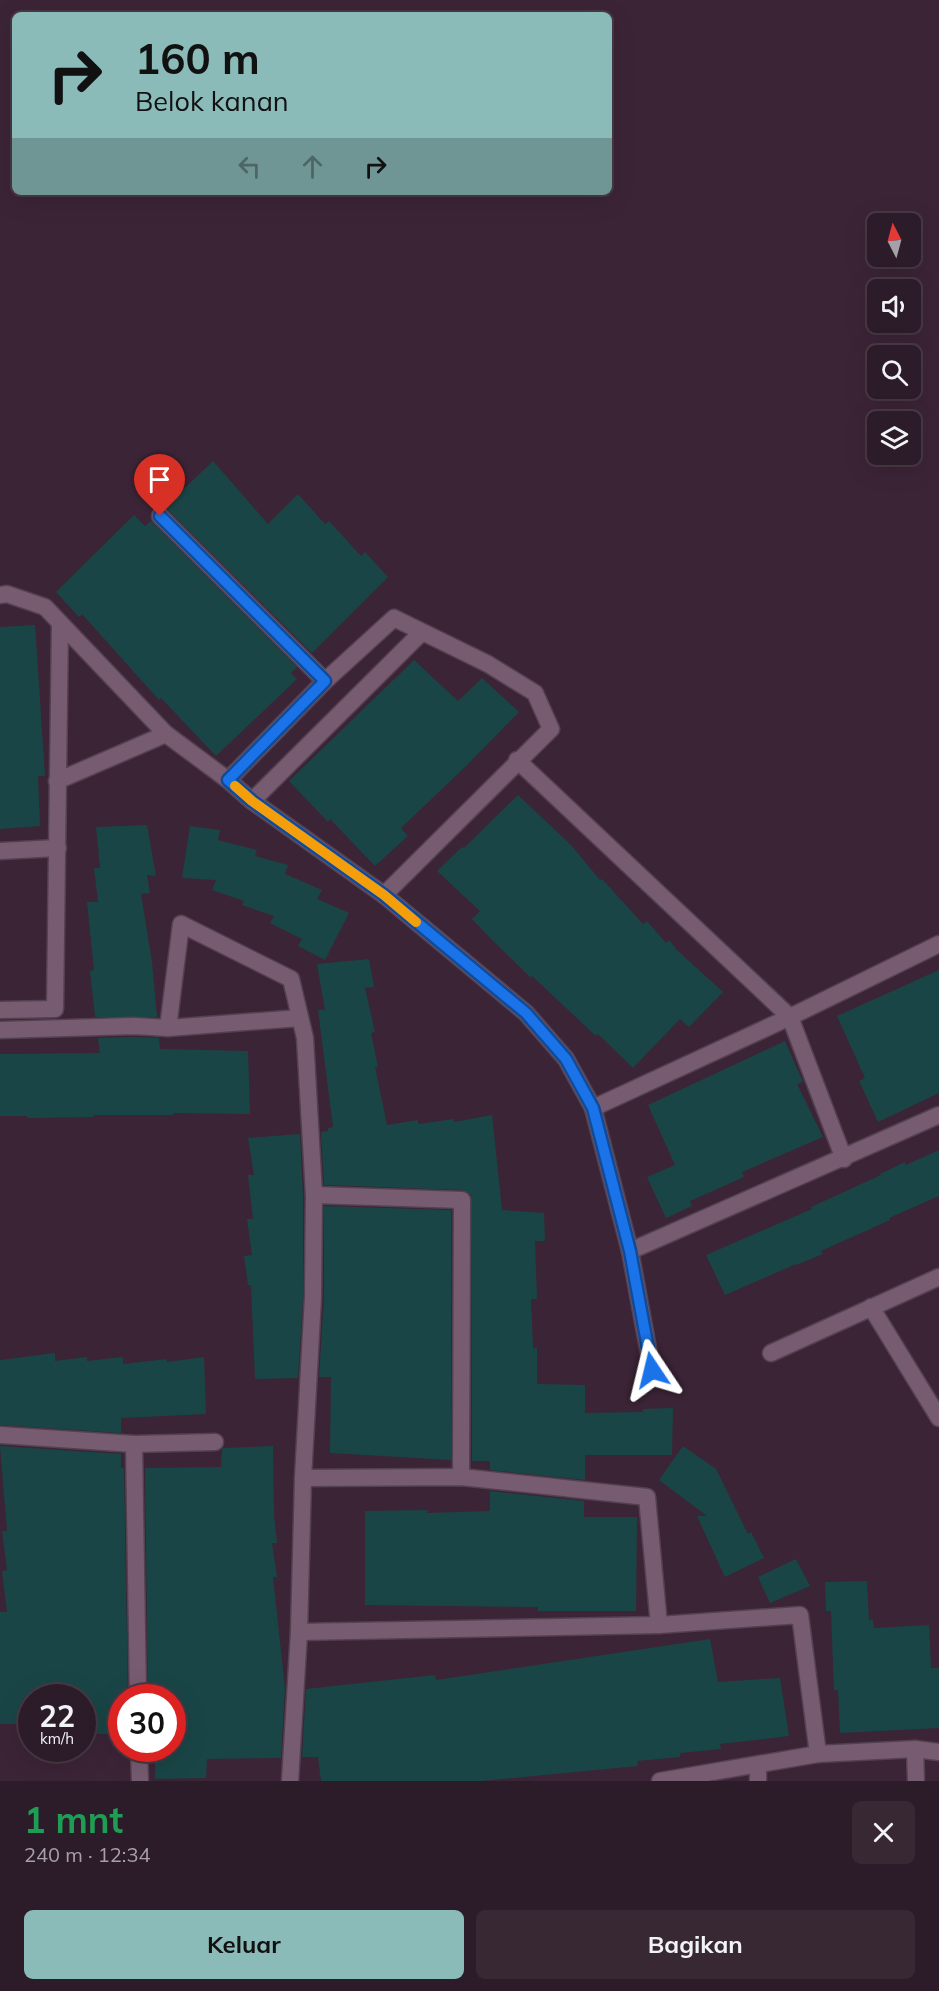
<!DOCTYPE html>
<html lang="id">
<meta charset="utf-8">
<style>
:root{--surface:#2c1b28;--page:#382834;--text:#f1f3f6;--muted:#a6a1a8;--line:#483945;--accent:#8bbbb9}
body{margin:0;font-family:Mulish,sans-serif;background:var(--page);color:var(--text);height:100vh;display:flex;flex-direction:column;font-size:22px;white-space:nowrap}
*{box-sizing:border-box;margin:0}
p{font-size:20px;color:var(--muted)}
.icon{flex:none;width:33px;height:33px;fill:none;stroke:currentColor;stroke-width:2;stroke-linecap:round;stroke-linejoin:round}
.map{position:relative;height:1781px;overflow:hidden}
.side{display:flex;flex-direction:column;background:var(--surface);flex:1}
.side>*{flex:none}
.top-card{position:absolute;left:12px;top:12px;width:600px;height:183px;border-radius:9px;box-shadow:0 6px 24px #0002,0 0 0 2px var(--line);background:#8bbbb9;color:#111;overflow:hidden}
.needle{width:39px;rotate:354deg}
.tools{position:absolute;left:867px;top:213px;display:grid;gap:12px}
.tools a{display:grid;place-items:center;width:54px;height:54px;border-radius:9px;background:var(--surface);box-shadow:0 6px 24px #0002,0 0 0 2px var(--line);font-size:30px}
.speed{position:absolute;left:18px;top:1684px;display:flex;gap:12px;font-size:30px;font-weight:700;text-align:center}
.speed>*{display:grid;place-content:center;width:78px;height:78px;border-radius:50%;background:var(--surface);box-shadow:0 6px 24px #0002,0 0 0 2px var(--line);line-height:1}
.speed small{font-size:15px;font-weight:400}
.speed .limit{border:9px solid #d22;background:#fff;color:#111}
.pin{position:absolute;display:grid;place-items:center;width:51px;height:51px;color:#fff;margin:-62px -26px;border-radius:50% 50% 50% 0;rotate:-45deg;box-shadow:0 0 6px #0007}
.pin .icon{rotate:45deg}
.me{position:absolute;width:66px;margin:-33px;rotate:350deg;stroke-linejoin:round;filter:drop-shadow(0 0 4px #0008)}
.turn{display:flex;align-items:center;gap:21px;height:126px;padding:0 24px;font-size:27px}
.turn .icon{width:78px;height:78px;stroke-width:2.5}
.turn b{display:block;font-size:42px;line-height:51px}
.lanes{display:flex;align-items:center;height:57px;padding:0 24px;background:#0003;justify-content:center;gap:30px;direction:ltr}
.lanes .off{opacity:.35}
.round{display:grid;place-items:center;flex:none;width:63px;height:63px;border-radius:9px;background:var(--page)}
.head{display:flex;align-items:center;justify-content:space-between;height:102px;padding:0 24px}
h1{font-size:36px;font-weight:700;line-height:45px;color:#1e9e55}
.button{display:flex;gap:12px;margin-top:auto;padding:12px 24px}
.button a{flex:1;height:69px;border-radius:9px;background:var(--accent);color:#111;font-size:24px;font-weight:700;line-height:69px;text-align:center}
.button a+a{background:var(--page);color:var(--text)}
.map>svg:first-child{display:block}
</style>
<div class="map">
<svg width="939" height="1781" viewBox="0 0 939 1781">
<rect width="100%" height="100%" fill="#3b2436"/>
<g fill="#1a4546">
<polygon points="213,461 268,524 298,494 325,524 329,521 361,556 365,552 388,577 312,653 165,507"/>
<polygon points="134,515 145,526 151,521 297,667 291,673 297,679 216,756 161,698 159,700 82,614 79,617 56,592"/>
<polygon points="35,625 45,776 38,776 40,826 0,829 0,627"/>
<polygon points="414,660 458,701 482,678 519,712 464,768 401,828 408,836 375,866 330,819 328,822 289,781"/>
<polygon points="518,795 571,845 600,880 602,879 643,924 647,921 666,943 669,940 677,950 723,992 689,1027 680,1019 633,1068 598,1034 596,1036 532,976 531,978 490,938 472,919 480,911 437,871 462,847 464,848"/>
<polygon points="147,825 156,876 147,875 150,893 141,894 152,962 157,1017 95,1017 90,971 94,970 87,902 98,902 94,868 100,868 96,827"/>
<polygon points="190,826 220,830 218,840 257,850 255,856 288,865 285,874 322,890 317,899 349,913 325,960 298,946 302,939 270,923 274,916 242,905 244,901 212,890 216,880 182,878"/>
<polygon points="369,959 374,987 365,988 375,1032 371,1033 378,1067 375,1067 387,1125 418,1120 418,1124 454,1119 454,1122 492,1115 502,1210 544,1213 545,1241 535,1241 537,1299 531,1299 533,1348 537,1348 537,1384 585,1385 585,1413 643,1412 643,1409 673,1408 672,1455 585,1455 585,1480 490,1470 490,1461 472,1461 471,1195 462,1190 324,1185 321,1132 328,1131 328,1128 333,1127 318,1010 325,1010 317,964"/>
<polygon points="939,970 939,1093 878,1122 859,1081 865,1078 837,1016"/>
<polygon points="134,1037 159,1038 160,1049 248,1051 250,1114 173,1113 173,1115 94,1115 94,1117 27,1118 27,1116 0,1116 0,1054 100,1053 98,1038"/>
<polygon points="785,1041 803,1082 797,1084 823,1137 742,1172 744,1177 690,1201 692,1206 666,1218 647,1177 675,1165 648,1105"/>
<polygon points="300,1134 303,1195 303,1297 298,1378 255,1379 251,1285 248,1285 244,1256 252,1255 247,1219 253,1219 248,1175 254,1175 248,1138"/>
<polygon points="939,1150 939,1196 889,1218 890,1220 821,1251 823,1254 796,1265 796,1264 725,1295 706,1255 812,1209 811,1207 881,1175 880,1174 905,1162 906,1165"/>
<polygon points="324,1206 451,1210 451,1460 330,1453 331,1377 319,1377 324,1297"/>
<polygon points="55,1353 55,1361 87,1357 87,1361 123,1357 123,1364 167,1359 167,1362 204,1357 206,1414 121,1418 121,1433 0,1425 0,1360"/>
<polygon points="0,1446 121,1454 121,1468 124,1468 128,1698 119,1698 120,1734 82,1734 82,1698 32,1698 32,1724 0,1724 0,1612 7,1612 2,1571 7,1570 2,1531 7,1531"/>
<polygon points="273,1446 274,1515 277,1543 272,1543 277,1577 273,1577 285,1688 281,1758 207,1759 206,1778 155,1779 155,1749 172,1749 172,1698 148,1698 145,1468 221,1467 222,1450 223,1448"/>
<polygon points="683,1446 716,1469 748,1534 751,1532 764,1558 725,1577 697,1516 707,1516 659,1480"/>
<polygon points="490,1491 584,1501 584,1517 637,1517 636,1611 538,1611 538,1607 365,1605 365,1511 428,1510 427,1513 490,1511"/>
<polygon points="796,1559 810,1586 770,1603 758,1577"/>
<polygon points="867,1581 869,1620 873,1620 874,1628 929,1625 931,1668 939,1668 939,1728 840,1733 838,1690 834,1690 831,1611 826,1611 825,1582"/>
<polygon points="710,1639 718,1682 780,1678 789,1736 720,1744 721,1749 680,1753 680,1757 637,1761 638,1766 482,1781 321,1781 318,1757 302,1757 306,1689 435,1675 436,1680"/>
</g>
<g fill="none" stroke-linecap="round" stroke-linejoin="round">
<g stroke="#544150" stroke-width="19">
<g id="minor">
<polyline points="160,516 325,681"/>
<polyline points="0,595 7,594 45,607 166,734 228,780 252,801 384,895 526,1013 566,1059 593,1108 790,1017 939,944"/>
<polyline points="517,760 790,1017 844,1159"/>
<polyline points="228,780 325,681 394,618 488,664 535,693 551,729 384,895"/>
<polyline points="57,781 166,734"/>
<polyline points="252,801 421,633"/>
<polyline points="0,851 58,848"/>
<polyline points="0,1010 55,1009 60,623"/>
<polyline points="168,1028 181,924 291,979 305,1038 314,1195 313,1297 303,1478 299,1632 659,1625 800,1615 818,1754"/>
<polyline points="0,1030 134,1026 168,1028 300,1018"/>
<polyline points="593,1108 630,1251 652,1370"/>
<polyline points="314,1195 462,1200 461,1477"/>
<polyline points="630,1251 939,1115"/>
<polyline points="871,1307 939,1418"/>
<polyline points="771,1353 939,1277"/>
<polyline points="0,1435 134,1444 215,1442"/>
<polyline points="134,1444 138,1698"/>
<polyline points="303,1478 461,1477 647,1497 659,1625"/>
<polyline points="139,1749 140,1781"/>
<polyline points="915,1749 916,1781"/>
<polyline points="758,1765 758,1781"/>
<polyline points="290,1781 299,1632"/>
<polyline points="660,1781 818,1754 915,1749 939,1752"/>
</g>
</g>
<use href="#minor" stroke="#775c71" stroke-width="16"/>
</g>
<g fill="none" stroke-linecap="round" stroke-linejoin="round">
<g stroke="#114b97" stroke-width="15">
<polyline id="route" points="160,516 325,681 228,780 252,801 384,895 526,1013 566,1059 593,1108 630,1251 652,1370"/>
</g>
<use href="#route" stroke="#1a73e8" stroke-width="10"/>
<polyline stroke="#f59e0b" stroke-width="10" points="235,786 252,801 384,895 416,922"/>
</g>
</svg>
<div class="tools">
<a><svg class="needle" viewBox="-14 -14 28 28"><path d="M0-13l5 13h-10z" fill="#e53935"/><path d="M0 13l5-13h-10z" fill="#a6a1a8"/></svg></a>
<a><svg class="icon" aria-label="sound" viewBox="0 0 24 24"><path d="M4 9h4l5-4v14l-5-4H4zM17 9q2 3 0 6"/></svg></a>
<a><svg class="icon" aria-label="search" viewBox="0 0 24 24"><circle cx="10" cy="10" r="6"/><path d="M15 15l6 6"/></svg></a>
<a><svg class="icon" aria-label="layers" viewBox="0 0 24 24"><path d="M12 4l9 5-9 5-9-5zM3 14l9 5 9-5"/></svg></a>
</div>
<div class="speed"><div>22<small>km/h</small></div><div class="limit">30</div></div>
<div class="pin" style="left:160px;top:516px;background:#d93025"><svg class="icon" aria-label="arrive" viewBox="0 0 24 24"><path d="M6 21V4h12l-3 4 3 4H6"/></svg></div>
<svg class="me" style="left:652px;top:1370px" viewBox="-20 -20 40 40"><path d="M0-17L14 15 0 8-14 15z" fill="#1a73e8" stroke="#fff" stroke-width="4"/></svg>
<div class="top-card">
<div class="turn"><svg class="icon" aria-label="right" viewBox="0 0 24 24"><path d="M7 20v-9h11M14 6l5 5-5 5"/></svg><div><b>160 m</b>Belok kanan</div></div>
<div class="lanes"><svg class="icon off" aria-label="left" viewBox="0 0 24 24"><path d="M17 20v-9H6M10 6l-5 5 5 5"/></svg><svg class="icon off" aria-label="ahead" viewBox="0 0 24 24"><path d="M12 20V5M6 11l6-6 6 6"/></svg><svg class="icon" aria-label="right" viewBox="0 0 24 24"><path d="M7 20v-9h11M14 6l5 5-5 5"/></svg></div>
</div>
</div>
<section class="side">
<div class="head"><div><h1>1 mnt</h1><p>240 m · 12:34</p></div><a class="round"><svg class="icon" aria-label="close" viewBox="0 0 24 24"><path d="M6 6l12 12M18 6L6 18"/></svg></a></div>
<div class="button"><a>Keluar</a><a>Bagikan</a></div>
</section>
